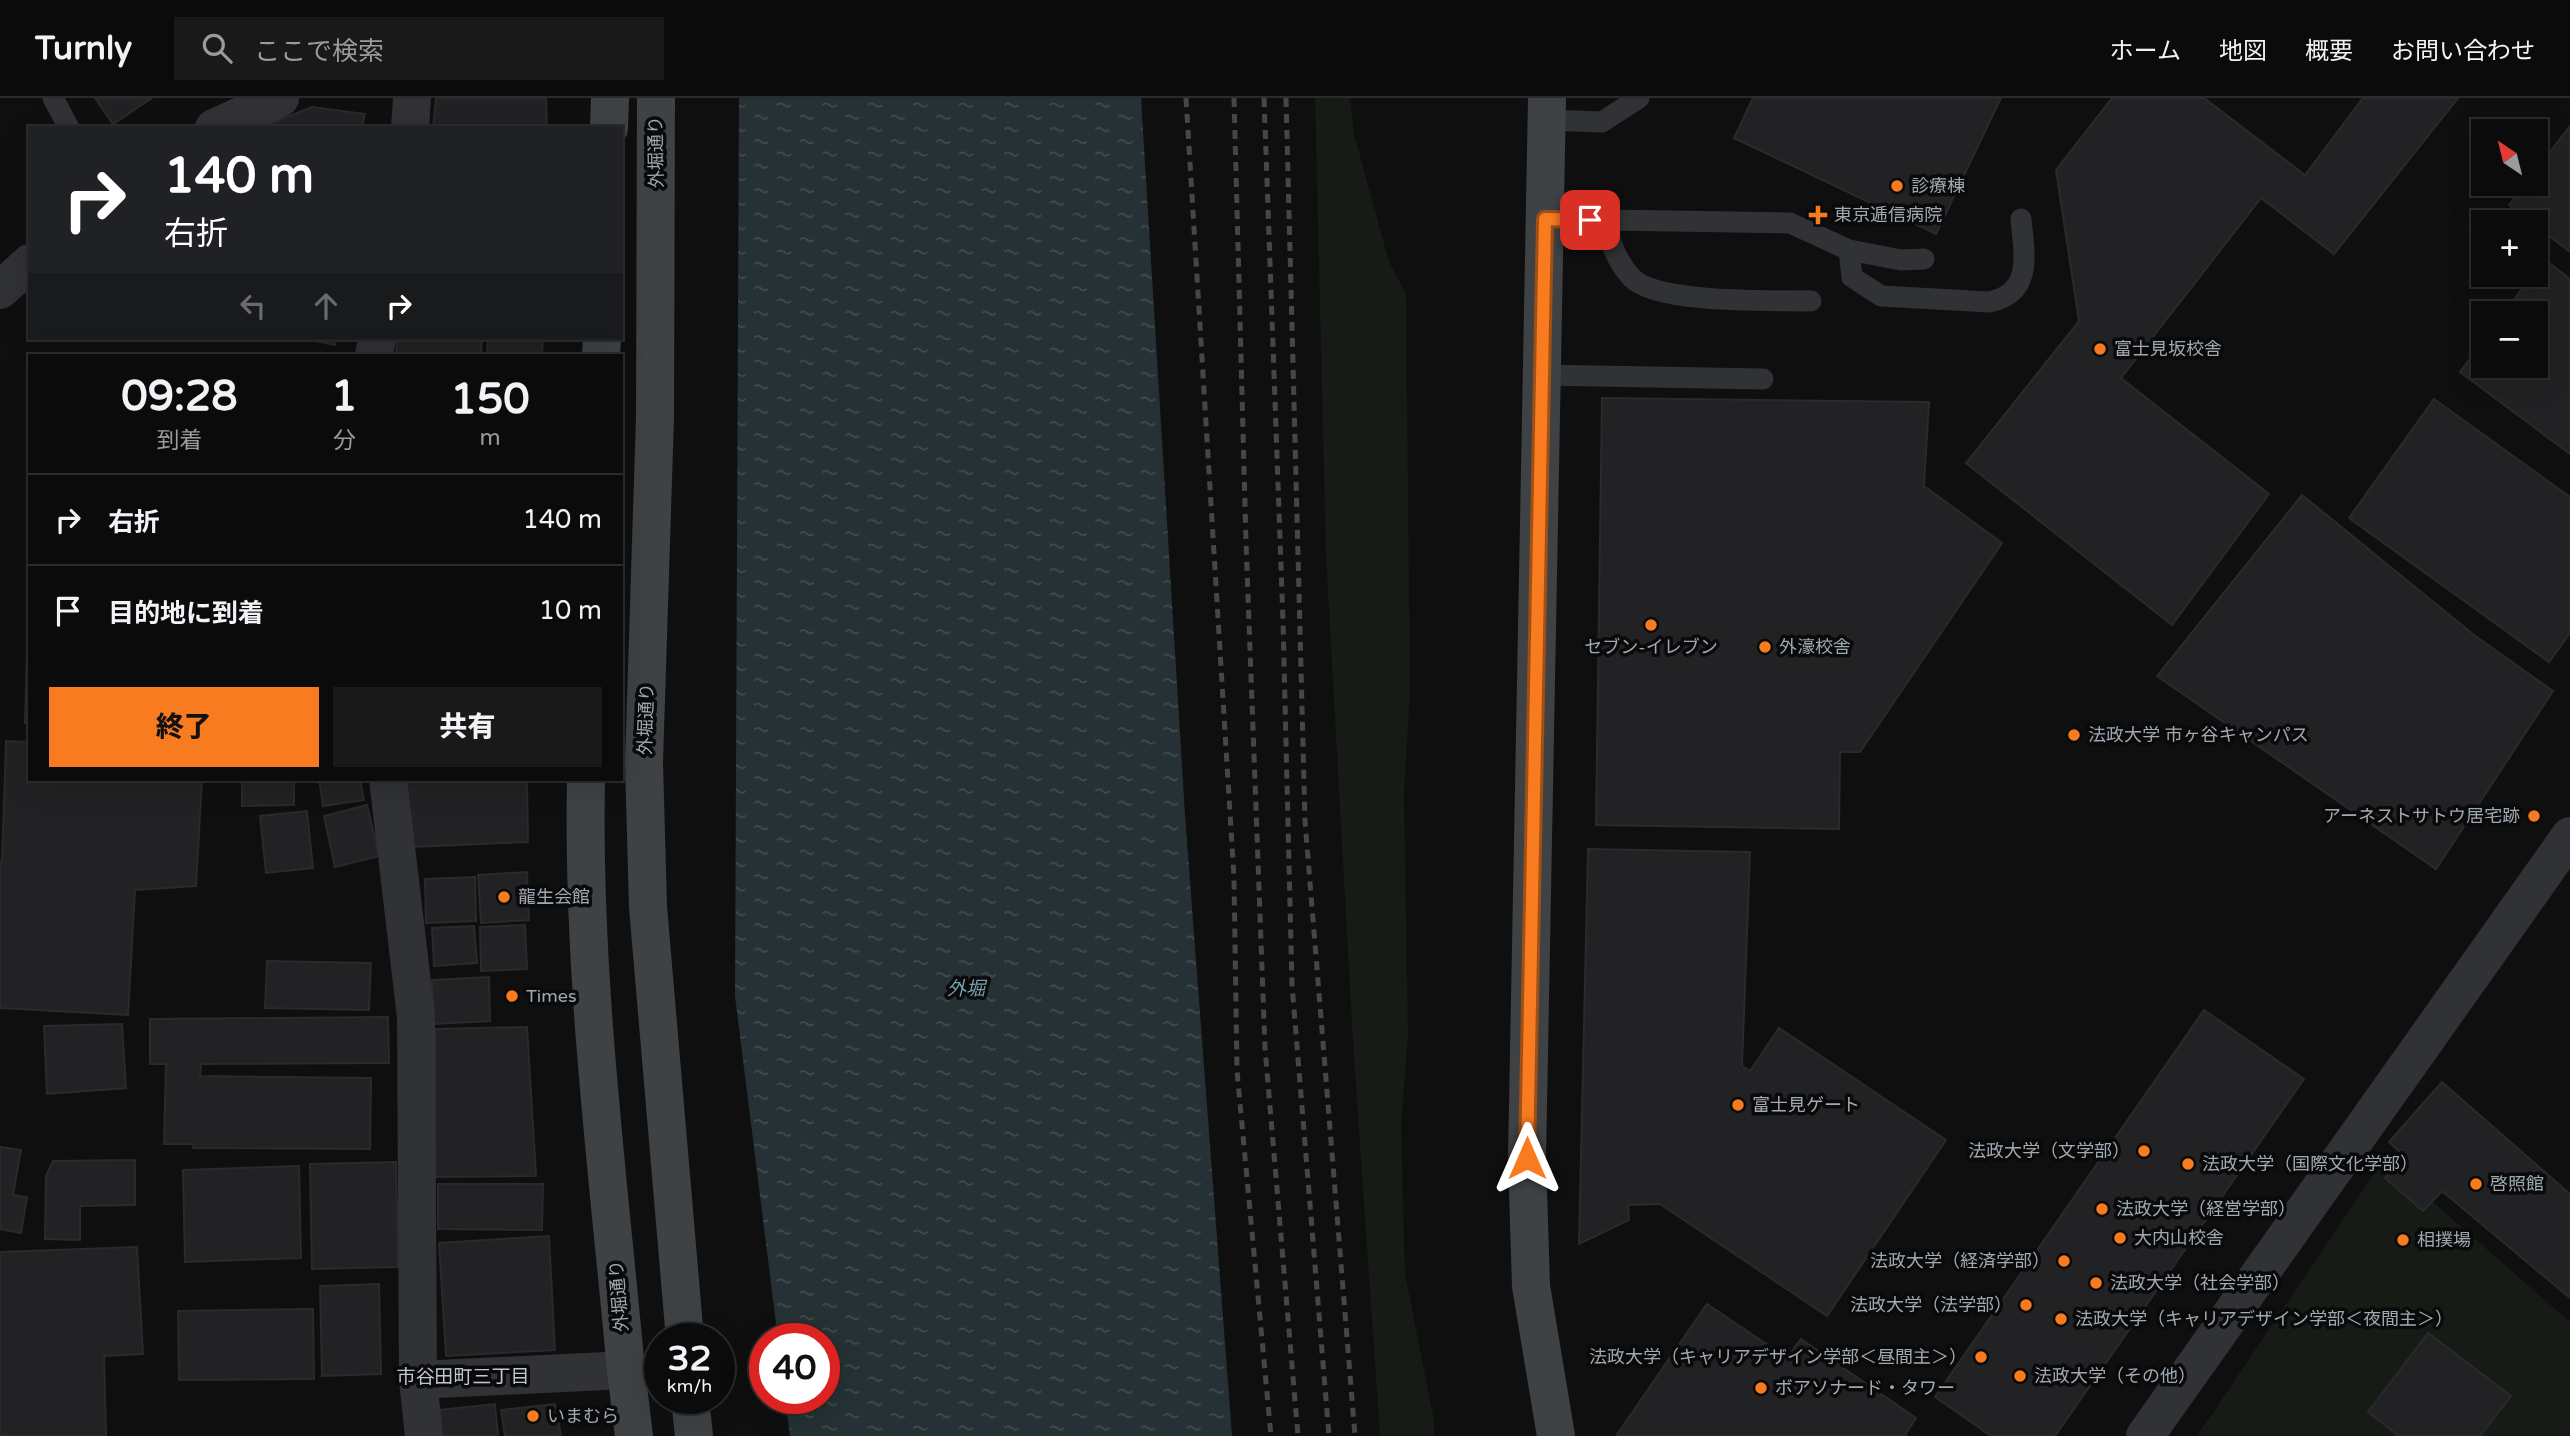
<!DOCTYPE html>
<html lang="ja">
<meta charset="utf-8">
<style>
:root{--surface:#0b0b0c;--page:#19191a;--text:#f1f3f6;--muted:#9a9b9d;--line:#2b2b2d;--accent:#f87b20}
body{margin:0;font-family:"Varela Round","Noto Sans JP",sans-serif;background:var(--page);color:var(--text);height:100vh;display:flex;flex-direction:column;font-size:26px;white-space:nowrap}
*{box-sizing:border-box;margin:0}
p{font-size:23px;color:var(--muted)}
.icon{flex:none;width:38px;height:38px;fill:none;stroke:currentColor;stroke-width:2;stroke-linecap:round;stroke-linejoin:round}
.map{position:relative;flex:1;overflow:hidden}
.side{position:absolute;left:28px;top:256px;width:595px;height:427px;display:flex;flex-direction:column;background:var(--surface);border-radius:0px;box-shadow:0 7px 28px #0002,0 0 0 2px var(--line)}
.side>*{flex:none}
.banner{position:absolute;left:28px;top:28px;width:595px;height:214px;border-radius:0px;box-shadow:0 7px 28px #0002,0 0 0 2px var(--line);background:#202124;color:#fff;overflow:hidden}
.needle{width:46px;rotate:325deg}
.tools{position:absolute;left:2471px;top:21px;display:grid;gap:14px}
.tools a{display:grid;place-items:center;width:77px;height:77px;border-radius:0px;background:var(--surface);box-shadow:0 7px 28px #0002,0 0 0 2px var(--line);font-size:35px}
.speed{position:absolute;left:644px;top:1225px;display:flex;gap:14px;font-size:35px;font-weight:700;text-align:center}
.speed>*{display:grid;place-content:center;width:91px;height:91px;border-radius:50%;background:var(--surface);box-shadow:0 7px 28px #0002,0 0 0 2px var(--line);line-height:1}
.speed small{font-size:18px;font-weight:400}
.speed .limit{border:10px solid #d22;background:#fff;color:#111}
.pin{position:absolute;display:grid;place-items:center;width:60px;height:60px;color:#fff;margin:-30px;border-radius:14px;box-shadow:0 4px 10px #0006}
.me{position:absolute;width:77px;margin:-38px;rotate:0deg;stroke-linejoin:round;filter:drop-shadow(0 0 5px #0008)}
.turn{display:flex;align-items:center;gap:24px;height:147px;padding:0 21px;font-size:32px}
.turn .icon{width:91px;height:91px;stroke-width:2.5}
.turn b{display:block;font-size:49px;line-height:60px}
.lanes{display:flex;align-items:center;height:66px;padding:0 21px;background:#0003;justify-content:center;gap:35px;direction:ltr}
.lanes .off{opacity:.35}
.eta{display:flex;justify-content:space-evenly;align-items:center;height:119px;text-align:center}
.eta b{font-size:42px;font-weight:800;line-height:49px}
.cta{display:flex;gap:14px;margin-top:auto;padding:14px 21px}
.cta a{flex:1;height:80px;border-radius:0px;background:var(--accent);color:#111;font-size:28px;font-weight:800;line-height:80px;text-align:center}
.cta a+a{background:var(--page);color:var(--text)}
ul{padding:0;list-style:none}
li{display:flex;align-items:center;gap:21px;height:91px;padding:0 21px;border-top:2px solid var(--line)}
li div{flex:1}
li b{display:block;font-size:26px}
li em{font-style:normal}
header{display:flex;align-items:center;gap:42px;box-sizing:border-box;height:98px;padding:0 35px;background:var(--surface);border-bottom:2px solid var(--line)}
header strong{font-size:33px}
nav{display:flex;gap:38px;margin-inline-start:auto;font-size:24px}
.search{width:490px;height:63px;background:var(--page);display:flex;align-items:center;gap:18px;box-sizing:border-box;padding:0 24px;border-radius:0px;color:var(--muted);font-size:26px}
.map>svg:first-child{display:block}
</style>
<header>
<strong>Turnly</strong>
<div class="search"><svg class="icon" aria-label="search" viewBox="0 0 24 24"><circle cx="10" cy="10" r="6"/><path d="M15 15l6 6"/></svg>ここで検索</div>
<nav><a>ホーム</a><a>地図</a><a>概要</a><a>お問い合わせ</a></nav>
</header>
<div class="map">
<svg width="2570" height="1338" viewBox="0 0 2570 1338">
<defs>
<pattern id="water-ripples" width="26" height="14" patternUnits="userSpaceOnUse" patternTransform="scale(1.75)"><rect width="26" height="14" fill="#253134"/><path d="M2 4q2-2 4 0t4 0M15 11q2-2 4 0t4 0" fill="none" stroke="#414c4f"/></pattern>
</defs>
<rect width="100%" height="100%" fill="#0f0f10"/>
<g fill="#161b15">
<polygon points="1315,0 1350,0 1354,36 1389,164 1406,196 1410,593 1404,695 1408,937 1401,1028 1405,1176 1434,1322 1434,1338 1380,1338 1353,945 1326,459"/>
<polygon points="2384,1061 2570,1224 2570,1338 2197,1338"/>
</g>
<polygon fill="url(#water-ripples)" points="739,0 1141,0 1185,717 1232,1338 790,1338 785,1300 824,1300 824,1241 778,1241 735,898"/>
<g fill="#222224" stroke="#292a2c" stroke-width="2">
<polygon points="95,0 152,0 113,26"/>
<polygon points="436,0 546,0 547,30 433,30"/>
<polygon points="1753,0 2001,0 1936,136 1734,40"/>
<polygon points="2112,0 2204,0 2305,77 2363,0 2458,0 2334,156 2261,100 2121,280 2269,396 2172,527 1966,365 2079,223 2056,72"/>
<polygon points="312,9 365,16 362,30 262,29"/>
<polygon points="2570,28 2570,154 2536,128 2536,124 2531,124 2509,107 2525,86 2536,86 2536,72"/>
<polygon points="2544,161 2570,181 2570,356 2460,274 2483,243 2483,268 2536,268 2536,215 2504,215 2532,177 2536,177 2536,172"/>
<polygon points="300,240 336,240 335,247"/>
<polygon points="397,240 482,240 481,257 396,257"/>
<polygon points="488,240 543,240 542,257 487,257"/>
<polygon points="1602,300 1929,304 1924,388 2002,445 1860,654 1840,654 1839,731 1596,727"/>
<polygon points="2434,301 2570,399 2570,535 2549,564 2349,420"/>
<polygon points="2302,397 2474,537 2553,593 2436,771 2157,578"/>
<polygon points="30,442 30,625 25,625"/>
<polygon points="6,643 30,644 30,681 202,681 196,788 135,792 128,917 0,910 0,764 2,764"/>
<polygon points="242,681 294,681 294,707 242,708"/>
<polygon points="319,681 360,681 364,702 323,708"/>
<polygon points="406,681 527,681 528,744 413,749"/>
<polygon points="367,707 379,758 335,769 324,718"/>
<polygon points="307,713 313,770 266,775 260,718"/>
<polygon points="1588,751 1750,754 1742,968 1750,973 1779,930 1946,1042 1827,1218 1660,1106 1628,1107 1629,1122 1579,1146"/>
<polygon points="527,774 529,822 481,825 478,777"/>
<polygon points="475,779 476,823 426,825 425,781"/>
<polygon points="525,827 527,871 481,873 480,829"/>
<polygon points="474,828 477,865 434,868 432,830"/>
<polygon points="267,863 371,865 369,912 265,910"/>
<polygon points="489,879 490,923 434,926 432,882"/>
<polygon points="2204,912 2304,981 2055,1338 1991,1338 1935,1299"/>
<polygon points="388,919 389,965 201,966 200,978 371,980 370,1051 193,1050 194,1046 164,1046 166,966 150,966 150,921"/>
<polygon points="122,926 126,990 47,996 44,928"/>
<polygon points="527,929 536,1078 435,1079 435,931"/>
<polygon points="2442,984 2570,1096 2570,1200 2442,1093 2423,1113 2385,1080 2404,1058 2389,1044"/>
<polygon points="0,1049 21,1052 13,1097 27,1099 21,1135 0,1131"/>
<polygon points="135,1062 135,1107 80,1108 80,1142 45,1141 46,1078 53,1063"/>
<polygon points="396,1064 398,1169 312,1171 310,1066"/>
<polygon points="299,1068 301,1160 185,1164 183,1072"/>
<polygon points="438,1086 543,1086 542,1132 438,1131"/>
<polygon points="549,1138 555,1252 446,1258 439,1145"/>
<polygon points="137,1149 143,1256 104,1258 106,1338 0,1338 0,1154"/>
<polygon points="379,1186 381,1276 322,1278 320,1188"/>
<polygon points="1707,1206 1787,1260 1801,1241 1916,1320 1905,1337 1907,1338 1616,1338"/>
<polygon points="313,1211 314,1281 179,1282 178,1213"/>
<polygon points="2428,1235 2511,1298 2480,1338 2399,1338 2368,1314"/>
<polygon points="495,1306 498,1338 441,1338 439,1312"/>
<polygon points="555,1306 561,1338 505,1338 501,1312"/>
</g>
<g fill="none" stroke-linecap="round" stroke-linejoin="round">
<g stroke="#303235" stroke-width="21">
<polyline points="53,0 69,30"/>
<polyline points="1547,22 1602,24 1639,0"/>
<polyline points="1545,121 1790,125 1849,152 1901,162 1924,161"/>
<path d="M 1605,122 C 1610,144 1616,163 1632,180 C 1657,206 1772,202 1811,203"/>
<path d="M 1849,152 L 1852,179 L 1881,198 L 1989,204 C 2034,195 2024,155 2021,121"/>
<polyline points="1541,277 1763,281"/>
</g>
<g stroke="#303235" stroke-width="38">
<polyline points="214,30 280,0"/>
<polyline points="410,30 412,0"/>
<polyline points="0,192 30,165"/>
<polyline points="374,257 377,240"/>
<polyline points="388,681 416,919 418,1282 424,1338"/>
<polyline points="418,1282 626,1272"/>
<polyline points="2145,1338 2570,738"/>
</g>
<g stroke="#3e4245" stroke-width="38">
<polyline points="656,0 655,319 644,664 648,809 685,1241"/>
<polyline points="1547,0 1527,1060 1531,1188 1556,1338"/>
<polyline points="609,30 610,0"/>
<polyline points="601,257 602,240"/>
<path d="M 586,681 C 582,879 608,1075 626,1272 L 634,1338"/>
<polyline points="690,1300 694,1338"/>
</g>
<g stroke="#43474b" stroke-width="5" stroke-dasharray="9 7" stroke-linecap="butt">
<polyline points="1186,0 1234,780 1237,973 1271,1338"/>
<polyline points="1234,0 1246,444 1265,950 1298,1338"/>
<polyline points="1264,0 1283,523 1292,887 1329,1338"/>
<polyline points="1286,0 1305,723 1355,1338"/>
</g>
</g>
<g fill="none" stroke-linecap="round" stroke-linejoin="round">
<g stroke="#a15015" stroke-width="18">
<polyline id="route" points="1527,1060 1545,121 1590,122"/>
</g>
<use href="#route" stroke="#f87b20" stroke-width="12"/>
</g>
<g fill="#f87b20" stroke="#0a0a0b" stroke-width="2.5">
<circle cx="1897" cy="88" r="7"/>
<path d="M1814.5 106.5h7v7h7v7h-7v7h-7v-7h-7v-7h7z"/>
<circle cx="2100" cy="251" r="7"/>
<circle cx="1651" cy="527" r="7"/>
<circle cx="1765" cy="549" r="7"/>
<circle cx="2074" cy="637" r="7"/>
<circle cx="2534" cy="718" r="7"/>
<circle cx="504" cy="799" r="7"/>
<circle cx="512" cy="898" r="7"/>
<circle cx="1738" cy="1007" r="7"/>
<circle cx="2144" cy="1053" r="7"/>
<circle cx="2188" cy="1066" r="7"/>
<circle cx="2476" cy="1086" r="7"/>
<circle cx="2102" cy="1111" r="7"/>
<circle cx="2120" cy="1140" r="7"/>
<circle cx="2403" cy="1142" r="7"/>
<circle cx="2064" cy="1163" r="7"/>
<circle cx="2096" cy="1185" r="7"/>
<circle cx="2026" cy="1207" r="7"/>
<circle cx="2061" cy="1221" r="7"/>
<circle cx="1981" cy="1259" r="7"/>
<circle cx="2020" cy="1278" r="7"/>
<circle cx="1761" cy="1290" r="7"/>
<circle cx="533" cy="1318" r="7"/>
</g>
<g text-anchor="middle" stroke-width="7" stroke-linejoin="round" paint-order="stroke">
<g font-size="18" fill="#9fa9b2" stroke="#0a0a0b">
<text transform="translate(656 54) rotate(-91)" y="6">外堀通り</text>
<text transform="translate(646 621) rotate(-88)" y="6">外堀通り</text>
<text transform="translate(619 1198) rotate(-95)" y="6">外堀通り</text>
</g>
<g font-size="18" fill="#9fa9b2" stroke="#0a0a0b" text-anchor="start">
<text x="1911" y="94">診療棟</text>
<text x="1834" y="123">東京逓信病院</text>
<text x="2114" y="257">富士見坂校舎</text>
<text x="1651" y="555" text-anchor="middle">セブン-イレブン</text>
<text x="1779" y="555">外濠校舎</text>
<text x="2088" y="643">法政大学 市ヶ谷キャンパス</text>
<text x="2520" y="724" text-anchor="end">アーネストサトウ居宅跡</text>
<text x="518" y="805">龍生会館</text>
<text x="526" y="904">Times</text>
<text x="1752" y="1013">富士見ゲート</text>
<text x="2130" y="1059" text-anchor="end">法政大学（文学部）</text>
<text x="2202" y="1072">法政大学（国際文化学部）</text>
<text x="2490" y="1092">啓照館</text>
<text x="2116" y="1117">法政大学（経営学部）</text>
<text x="2134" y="1146">大内山校舎</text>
<text x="2417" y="1148">相撲場</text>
<text x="2050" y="1169" text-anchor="end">法政大学（経済学部）</text>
<text x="2110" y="1191">法政大学（社会学部）</text>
<text x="2012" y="1213" text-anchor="end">法政大学（法学部）</text>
<text x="2075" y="1227">法政大学（キャリアデザイン学部＜夜間主＞）</text>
<text x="1967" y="1265" text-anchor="end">法政大学（キャリアデザイン学部＜昼間主＞）</text>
<text x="2034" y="1284">法政大学（その他）</text>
<text x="1775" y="1296">ボアソナード・タワー</text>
<text x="547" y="1324">いまむら</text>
</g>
<g font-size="19" font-style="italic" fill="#74a2af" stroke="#0a0a0b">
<text x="966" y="897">外堀</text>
</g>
<g font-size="19" fill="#c0c7ce" stroke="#0a0a0b">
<text x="463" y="1285">市谷田町三丁目</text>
</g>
</g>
</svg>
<div class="tools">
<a><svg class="needle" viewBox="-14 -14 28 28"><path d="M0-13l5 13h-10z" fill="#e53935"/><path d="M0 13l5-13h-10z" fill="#9a9b9d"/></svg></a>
<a>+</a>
<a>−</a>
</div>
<div class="speed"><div>32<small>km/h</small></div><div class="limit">40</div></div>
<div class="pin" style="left:1590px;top:122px;background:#d93025"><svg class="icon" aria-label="arrive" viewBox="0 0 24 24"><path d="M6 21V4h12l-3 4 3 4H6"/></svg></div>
<svg class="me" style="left:1527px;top:1060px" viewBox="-20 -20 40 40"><path d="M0-17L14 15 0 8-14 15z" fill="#f87b20" stroke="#fff" stroke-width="4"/></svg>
<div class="banner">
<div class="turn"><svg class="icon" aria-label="right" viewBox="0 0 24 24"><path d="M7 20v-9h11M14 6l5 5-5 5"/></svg><div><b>140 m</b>右折</div></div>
<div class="lanes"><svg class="icon off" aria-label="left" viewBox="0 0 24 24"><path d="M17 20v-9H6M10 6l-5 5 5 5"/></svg><svg class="icon off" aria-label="ahead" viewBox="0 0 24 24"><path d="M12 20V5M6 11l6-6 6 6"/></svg><svg class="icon" aria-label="right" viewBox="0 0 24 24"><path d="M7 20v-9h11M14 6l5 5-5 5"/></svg></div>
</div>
<section class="side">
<div class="eta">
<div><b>09:28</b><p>到着</p></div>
<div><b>1</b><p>分</p></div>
<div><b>150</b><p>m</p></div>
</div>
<ul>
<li><svg class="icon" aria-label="right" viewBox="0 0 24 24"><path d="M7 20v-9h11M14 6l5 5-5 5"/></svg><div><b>右折</b></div><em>140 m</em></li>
<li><svg class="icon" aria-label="arrive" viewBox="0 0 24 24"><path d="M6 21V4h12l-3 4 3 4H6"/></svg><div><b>目的地に到着</b></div><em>10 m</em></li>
</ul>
<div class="cta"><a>終了</a><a>共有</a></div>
</section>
</div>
